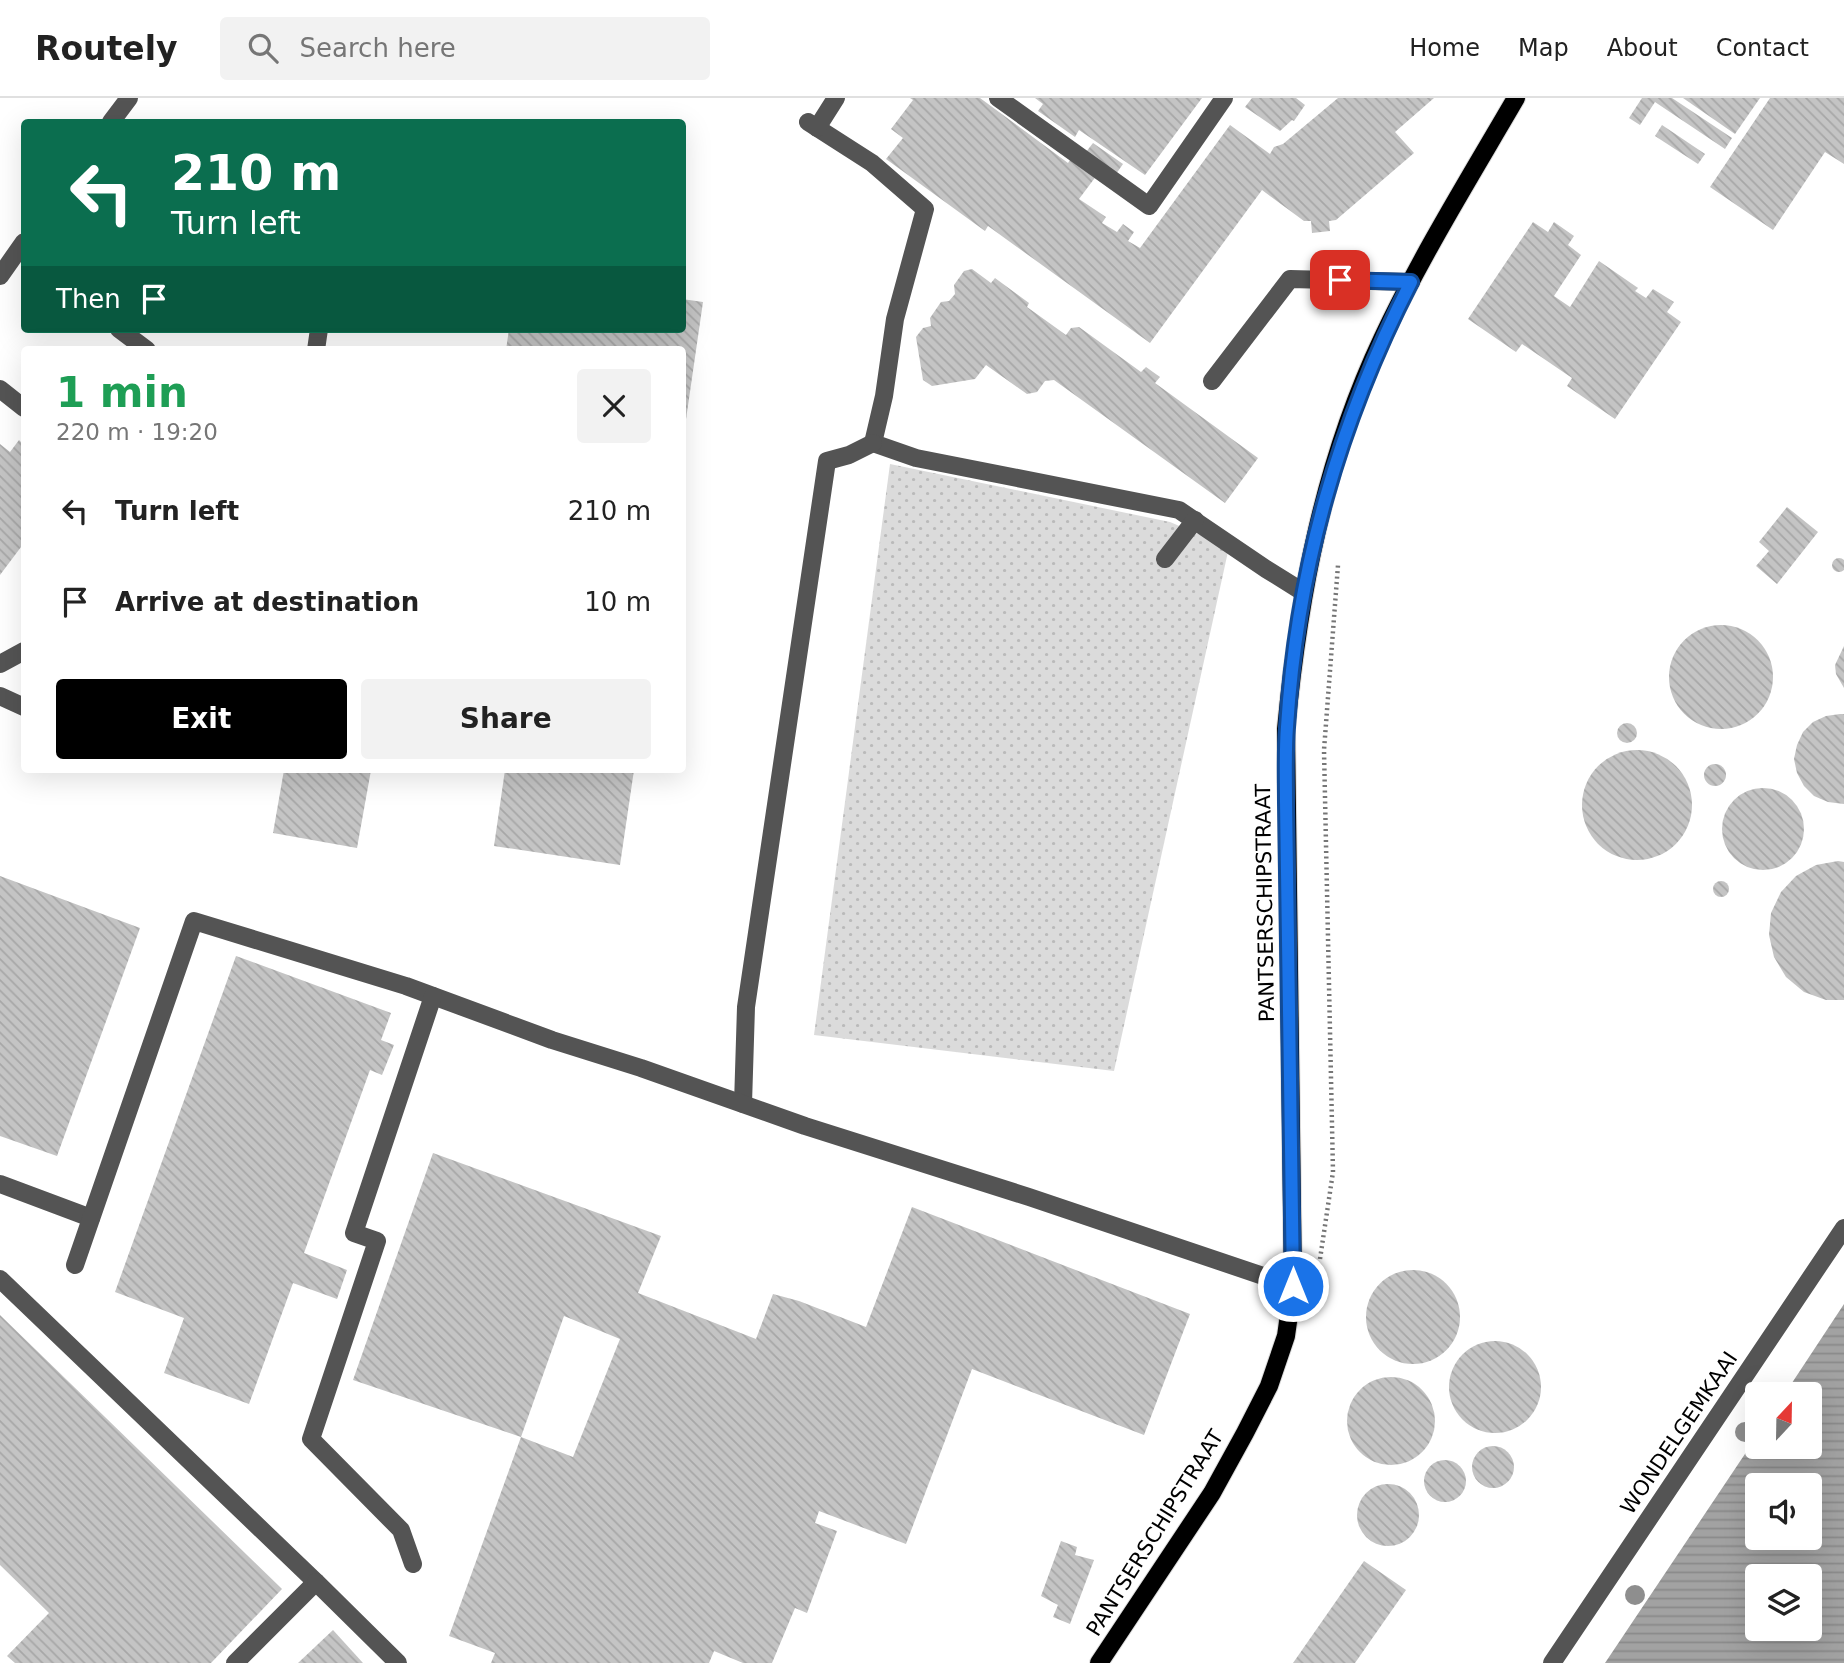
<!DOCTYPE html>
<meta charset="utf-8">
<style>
:root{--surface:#fff;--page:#f2f2f2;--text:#222;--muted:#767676;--line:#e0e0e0;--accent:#000}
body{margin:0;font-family:"DejaVu Sans",sans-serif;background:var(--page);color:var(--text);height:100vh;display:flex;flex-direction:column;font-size:26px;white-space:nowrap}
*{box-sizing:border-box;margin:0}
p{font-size:23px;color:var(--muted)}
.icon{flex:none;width:38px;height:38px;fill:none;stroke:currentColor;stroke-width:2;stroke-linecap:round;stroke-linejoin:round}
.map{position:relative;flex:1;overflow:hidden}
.panel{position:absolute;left:21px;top:248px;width:665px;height:427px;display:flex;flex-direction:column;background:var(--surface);border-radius:7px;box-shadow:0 7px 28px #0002}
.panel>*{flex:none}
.guide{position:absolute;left:21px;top:21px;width:665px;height:214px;border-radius:7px;box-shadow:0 7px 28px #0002;background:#0b6e4f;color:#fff;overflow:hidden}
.needle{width:46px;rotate:22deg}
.tools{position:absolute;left:1745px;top:1284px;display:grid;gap:14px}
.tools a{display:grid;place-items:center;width:77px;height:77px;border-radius:7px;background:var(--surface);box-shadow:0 7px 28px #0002;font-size:35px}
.pin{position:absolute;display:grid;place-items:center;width:60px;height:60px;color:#fff;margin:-30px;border-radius:14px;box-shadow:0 4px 10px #0006}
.me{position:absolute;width:77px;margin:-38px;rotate:0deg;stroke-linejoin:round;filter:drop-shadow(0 0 5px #0008)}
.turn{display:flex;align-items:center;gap:24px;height:147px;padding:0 35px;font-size:32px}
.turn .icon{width:91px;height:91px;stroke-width:2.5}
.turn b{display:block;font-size:49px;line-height:60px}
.then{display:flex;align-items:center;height:66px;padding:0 35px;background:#0003;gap:14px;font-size:26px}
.round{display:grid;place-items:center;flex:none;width:74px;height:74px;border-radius:7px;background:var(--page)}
.summary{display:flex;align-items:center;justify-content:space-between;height:119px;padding:0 35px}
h1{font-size:42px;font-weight:700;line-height:52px;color:#1e9e55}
.action{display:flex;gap:14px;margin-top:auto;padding:14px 35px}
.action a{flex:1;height:80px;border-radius:7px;background:var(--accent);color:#fff;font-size:28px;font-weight:700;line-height:80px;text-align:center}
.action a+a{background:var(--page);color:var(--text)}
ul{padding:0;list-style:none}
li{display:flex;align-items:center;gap:21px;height:91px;padding:0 35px}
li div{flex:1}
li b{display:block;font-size:26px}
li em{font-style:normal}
header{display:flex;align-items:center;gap:42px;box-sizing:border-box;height:98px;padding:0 35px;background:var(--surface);border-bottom:2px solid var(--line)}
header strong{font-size:33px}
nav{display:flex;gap:38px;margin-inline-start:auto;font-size:24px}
.search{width:490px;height:63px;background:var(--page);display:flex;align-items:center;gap:18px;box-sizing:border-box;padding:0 24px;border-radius:7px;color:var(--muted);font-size:26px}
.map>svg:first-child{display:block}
</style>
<header>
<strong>Routely</strong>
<div class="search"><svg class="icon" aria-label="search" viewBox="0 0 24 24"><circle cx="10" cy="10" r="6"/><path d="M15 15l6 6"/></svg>Search here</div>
<nav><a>Home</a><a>Map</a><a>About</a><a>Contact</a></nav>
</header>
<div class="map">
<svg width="1844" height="1565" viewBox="0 0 1844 1565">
<defs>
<pattern id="green-dots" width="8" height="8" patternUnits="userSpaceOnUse" patternTransform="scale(1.75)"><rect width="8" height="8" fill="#dbdbdb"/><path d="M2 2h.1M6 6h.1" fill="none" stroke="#bababa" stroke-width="1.8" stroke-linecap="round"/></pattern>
<pattern id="water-rules" width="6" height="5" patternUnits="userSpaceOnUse" patternTransform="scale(1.75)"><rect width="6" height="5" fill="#a2a2a2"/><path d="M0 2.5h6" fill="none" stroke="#8a8a8a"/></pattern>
<pattern id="building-back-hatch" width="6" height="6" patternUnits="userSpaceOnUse" patternTransform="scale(1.75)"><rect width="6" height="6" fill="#c4c4c4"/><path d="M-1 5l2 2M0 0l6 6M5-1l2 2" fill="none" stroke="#a7a7a7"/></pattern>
</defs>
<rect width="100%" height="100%" fill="#fff"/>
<polygon fill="url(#green-dots)" points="890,366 1170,424 1229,449 1114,973 814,937"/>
<path fill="url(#water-rules)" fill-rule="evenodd" d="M 1844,1206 L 1844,1565 L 1605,1565 L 1757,1338 L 1757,1349 L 1810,1349 L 1810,1297 L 1784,1297 ZM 1757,1388 L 1810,1388 L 1810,1440 L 1757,1440 ZM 1757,1479 L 1810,1479 L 1810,1531 L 1757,1531 Z"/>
<g fill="url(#building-back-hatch)">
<polygon points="910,0 980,0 1068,65 1072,59 1097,77 1079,101 1106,119 1102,125 1117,134 1123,126 1134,134 1128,143 1140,150 1230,27 1270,56 1274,49 1283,46 1338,0 1434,0 1395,34 1414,55 1336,122 1329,123 1330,133 1312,135 1311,123 1304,123 1262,92 1150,245 988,128 985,133 886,61 903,40 891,31 913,2"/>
<polygon points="1035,0 1202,0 1145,77 1079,32 1075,39 1038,13 1043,6"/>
<polygon points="1252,0 1296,0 1305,7 1294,23 1292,22 1280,33 1245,9"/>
<polygon points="1642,0 1672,0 1732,40 1725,51 1655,4 1640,27 1629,20"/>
<polygon points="1683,0 1760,0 1735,36"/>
<polygon points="1770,0 1844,0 1844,66 1825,54 1773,132 1710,89"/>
<polygon points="1662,27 1705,56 1698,66 1655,38"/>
<polygon points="1093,45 1123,66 1116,76 1086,54"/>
<polygon points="1533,124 1548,134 1554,124 1574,138 1568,147 1581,157 1554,198 1570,209 1599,163 1638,190 1635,193 1646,200 1653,191 1674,204 1667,214 1681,224 1615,321 1567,288 1572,280 1522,246 1516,254 1468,221"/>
<polygon points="972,171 991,185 995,180 1029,205 1027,209 1066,237 1071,230 1079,229 1141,274 1146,269 1160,279 1155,285 1258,360 1225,405 1054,282 1045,283 1037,294 1027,296 986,267 975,281 932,288 923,282 916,239 923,230 931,228 930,220 941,204 949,203 955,196 954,187 964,173"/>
<polygon points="682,201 703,204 684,335 682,252 506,252 509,231 682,231"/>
<polygon points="19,342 24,347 24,445 0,477 0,346 10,354"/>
<polygon points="1787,409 1818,434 1777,486 1756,468 1769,453 1759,444"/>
<circle cx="1839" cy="467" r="7"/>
<circle cx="1721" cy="579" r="52"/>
<polygon points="1844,548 1844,590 1836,576 1835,567"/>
<polygon points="1840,616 1844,616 1844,706 1828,704 1814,698 1804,688 1797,675 1794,661 1797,647 1803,634 1813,624 1826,618"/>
<circle cx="1627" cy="635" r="10"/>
<circle cx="1637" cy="707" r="55"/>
<circle cx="1715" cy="677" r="11"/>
<polygon points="284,672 371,672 357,750 273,735"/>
<polygon points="505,672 634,672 620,767 494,748"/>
<circle cx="1763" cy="731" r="41"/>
<polygon points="1838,763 1844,764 1844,902 1826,902 1804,894 1786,879 1774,859 1769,837 1771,815 1781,794 1796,778 1816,767"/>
<polygon points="0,778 140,830 57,1058 0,1038"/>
<circle cx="1721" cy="791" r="8"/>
<polygon points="236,858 391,915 381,942 394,947 382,977 370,972 304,1155 347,1172 337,1201 293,1185 249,1306 164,1275 184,1220 115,1194"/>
<polygon points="433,1055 661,1138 638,1195 756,1241 773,1196 799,1203 866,1229 912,1109 1190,1216 1144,1337 972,1271 906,1446 819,1413 815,1425 837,1433 807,1515 795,1510 772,1565 743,1565 714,1553 709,1565 491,1565 495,1555 449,1538 521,1339 573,1359 620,1241 564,1218 521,1339 353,1282"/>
<circle cx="1413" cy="1219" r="47"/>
<polygon points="0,1217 282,1491 211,1565 15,1565 7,1558 49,1515 0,1467"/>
<circle cx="1495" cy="1289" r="46"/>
<circle cx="1391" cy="1323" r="44"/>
<circle cx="1493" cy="1369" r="21"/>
<circle cx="1445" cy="1383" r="21"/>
<circle cx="1388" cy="1417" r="31"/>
<polygon points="1061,1443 1077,1449 1075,1457 1094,1462 1070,1526 1053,1519 1058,1507 1041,1498"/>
<polygon points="1364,1463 1406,1492 1355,1565 1293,1565"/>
<polygon points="333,1532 363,1565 298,1565"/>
</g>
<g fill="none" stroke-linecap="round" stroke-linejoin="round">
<g stroke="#dbdbdb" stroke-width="20">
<path id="major" d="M 1099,1565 L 1212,1395 L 1245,1335 L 1269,1288 L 1286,1238 L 1293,1188 L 1286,631 C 1299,496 1324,364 1382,241 C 1421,158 1470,79 1516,0"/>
</g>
<polyline stroke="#767676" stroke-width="4.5" stroke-dasharray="2 3.5" stroke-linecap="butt" points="1320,1161 1333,1074 1324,652 1338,467"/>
<g stroke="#545454" stroke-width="18">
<polyline points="998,0 1149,108 1224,0"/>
<polyline points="111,24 129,0"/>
<polyline points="808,24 872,65 925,111 895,221 884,298 873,345 916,360 1179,412 1266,471 1303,494"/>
<polyline points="817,30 836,0"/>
<polyline points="0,178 24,144"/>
<polyline points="119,231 147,252"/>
<polyline points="316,252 319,231"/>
<polyline points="1212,283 1290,181 1411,184"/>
<polyline points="0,291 24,310"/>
<polyline points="1165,461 1195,422"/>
<polyline points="0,566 24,553"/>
<polyline points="0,598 24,609"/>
<polyline points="743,1006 746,909 827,363 849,357 873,345"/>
<polyline points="0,1086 91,1120"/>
<polyline points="75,1167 194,823 406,888 552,942 641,970 805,1028 1029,1099 1293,1188"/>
<polyline points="0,1181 316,1484 235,1565"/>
<polyline points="413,1466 401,1432 311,1341 377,1143 354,1135 433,898"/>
<polyline points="316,1484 398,1565"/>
<polyline points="1552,1565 1844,1130"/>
</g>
<use href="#major" stroke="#000" stroke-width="18"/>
</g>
<g fill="#8e8e8e">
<circle cx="1745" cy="1334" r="10"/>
<circle cx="1635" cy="1497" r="10"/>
</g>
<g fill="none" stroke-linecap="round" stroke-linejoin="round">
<g stroke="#114b97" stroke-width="18">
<path id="route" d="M 1293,1188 L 1286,704 C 1286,679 1285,654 1287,629 C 1297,470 1339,325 1411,184 L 1340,182"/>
</g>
<use href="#route" stroke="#1a73e8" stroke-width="12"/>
</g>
<g text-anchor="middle" stroke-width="7" stroke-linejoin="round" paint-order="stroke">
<g font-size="21" fill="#000" stroke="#fff">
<text transform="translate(1265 805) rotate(-91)" y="7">PANTSERSCHIPSTRAAT</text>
<text transform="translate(1679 1335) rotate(-56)" y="7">WONDELGEMKAAI</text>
<text transform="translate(1155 1435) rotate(-58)" y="7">PANTSERSCHIPSTRAAT</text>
</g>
</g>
</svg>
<div class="tools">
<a><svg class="needle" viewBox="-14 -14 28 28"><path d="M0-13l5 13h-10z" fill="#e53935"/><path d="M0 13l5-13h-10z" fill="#767676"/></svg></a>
<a><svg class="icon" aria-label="sound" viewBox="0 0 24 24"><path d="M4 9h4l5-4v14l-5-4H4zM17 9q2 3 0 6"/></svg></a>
<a><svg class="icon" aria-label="layers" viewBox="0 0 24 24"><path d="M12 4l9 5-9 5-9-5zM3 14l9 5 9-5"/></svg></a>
</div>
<div class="pin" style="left:1340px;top:182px;background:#d93025"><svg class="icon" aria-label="arrive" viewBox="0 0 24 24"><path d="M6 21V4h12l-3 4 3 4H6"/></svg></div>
<svg class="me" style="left:1293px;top:1188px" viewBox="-20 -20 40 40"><circle r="17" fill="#1a73e8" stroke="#fff" stroke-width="3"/><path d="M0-11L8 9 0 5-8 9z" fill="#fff"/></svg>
<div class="guide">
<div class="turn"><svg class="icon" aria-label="left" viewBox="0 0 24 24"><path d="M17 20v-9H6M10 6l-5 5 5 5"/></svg><div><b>210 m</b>Turn left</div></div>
<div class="then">Then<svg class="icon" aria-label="arrive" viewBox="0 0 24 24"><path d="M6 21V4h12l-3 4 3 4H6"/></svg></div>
</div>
<section class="panel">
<div class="summary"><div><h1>1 min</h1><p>220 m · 19:20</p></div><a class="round"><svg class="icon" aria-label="close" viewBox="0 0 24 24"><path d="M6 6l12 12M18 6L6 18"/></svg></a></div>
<ul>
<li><svg class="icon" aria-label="left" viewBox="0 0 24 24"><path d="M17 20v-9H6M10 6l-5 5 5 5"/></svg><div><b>Turn left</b></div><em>210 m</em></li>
<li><svg class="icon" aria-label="arrive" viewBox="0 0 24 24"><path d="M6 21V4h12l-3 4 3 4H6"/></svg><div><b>Arrive at destination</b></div><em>10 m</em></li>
</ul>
<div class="action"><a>Exit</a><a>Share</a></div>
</section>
</div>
